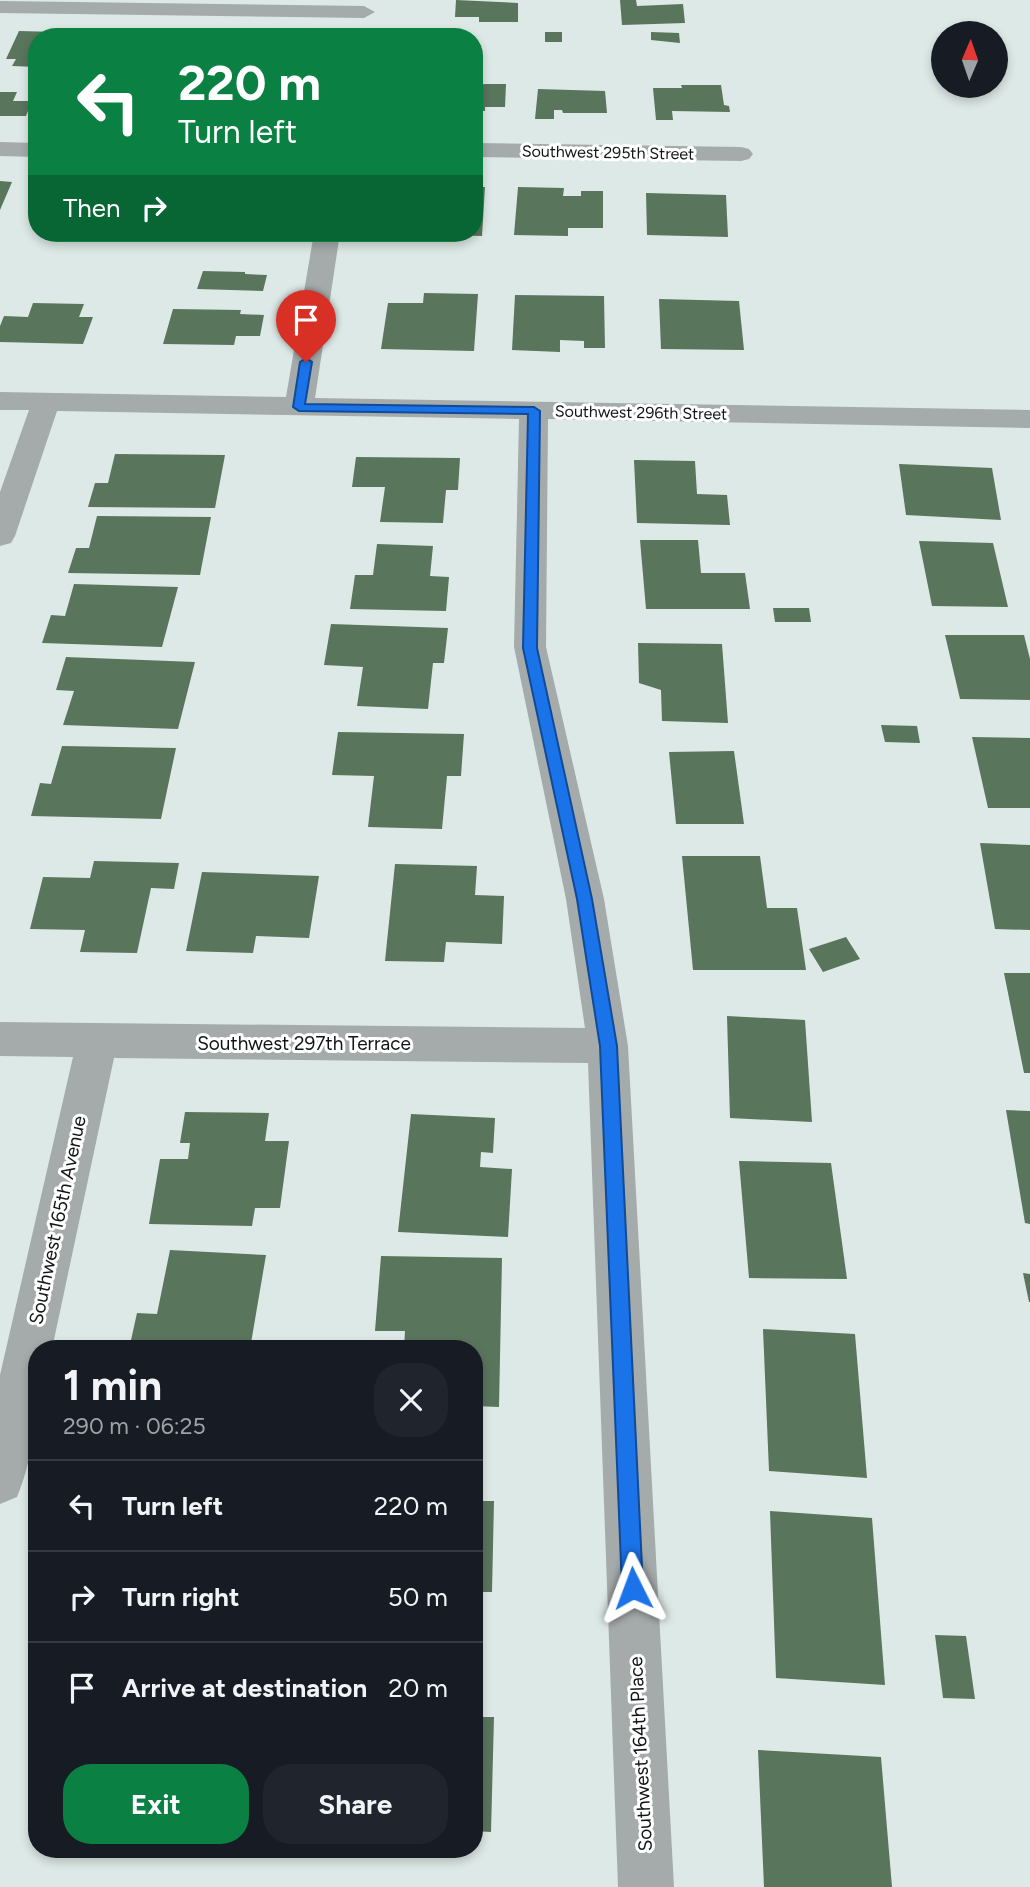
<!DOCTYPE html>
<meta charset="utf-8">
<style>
:root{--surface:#171b24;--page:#20242c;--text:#f1f3f6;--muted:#9ea1a6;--line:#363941;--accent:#0b8043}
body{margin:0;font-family:Figtree,sans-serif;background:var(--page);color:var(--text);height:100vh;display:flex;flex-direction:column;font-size:26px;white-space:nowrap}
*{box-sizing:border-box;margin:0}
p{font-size:23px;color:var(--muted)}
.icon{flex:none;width:38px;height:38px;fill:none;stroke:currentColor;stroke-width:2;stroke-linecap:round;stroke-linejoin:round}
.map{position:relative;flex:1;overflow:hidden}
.side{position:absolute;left:28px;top:1340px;width:455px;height:518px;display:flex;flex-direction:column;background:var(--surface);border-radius:28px;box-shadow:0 4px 10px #0003}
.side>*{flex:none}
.guide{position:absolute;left:28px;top:28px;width:455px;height:214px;border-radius:28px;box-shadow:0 4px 10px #0003;background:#0b8043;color:#fff;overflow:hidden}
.needle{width:46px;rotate:2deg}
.tools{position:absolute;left:931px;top:21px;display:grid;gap:14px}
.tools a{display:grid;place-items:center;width:77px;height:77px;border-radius:50%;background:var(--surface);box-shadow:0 4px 10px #0003;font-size:35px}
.pin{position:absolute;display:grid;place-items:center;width:60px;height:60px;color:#fff;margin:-72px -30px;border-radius:50% 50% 50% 0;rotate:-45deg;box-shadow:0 0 7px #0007}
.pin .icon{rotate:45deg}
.me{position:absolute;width:77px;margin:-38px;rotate:357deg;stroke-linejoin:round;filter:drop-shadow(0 0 5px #0008)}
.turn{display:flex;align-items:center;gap:24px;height:147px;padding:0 35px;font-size:32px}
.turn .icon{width:91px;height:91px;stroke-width:2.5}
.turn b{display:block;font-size:49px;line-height:60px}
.then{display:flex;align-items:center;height:66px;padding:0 35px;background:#0003;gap:14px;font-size:26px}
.round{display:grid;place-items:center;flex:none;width:74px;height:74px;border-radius:28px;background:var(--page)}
.head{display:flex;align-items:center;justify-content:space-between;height:119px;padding:0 35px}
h1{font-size:42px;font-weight:700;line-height:52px}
.action{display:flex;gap:14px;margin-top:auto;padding:14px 35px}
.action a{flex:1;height:80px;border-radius:28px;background:var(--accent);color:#fff;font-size:28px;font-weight:700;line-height:80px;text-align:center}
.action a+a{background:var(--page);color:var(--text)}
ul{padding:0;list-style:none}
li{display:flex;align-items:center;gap:21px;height:91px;padding:0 35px;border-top:2px solid var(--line)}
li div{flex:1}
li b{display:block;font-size:26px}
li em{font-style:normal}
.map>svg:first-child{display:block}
</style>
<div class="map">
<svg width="1030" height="1887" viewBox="0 0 1030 1887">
<rect width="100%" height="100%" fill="#dde9e6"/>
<g fill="#59755c">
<polygon points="456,0 518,3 518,22 479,22 479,17 455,17"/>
<polygon points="620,0 636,0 637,6 683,4 685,23 622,25"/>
<polygon points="19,31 57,32 54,37 37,37 37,67 12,66 16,59 6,59"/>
<rect x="545" y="32" width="17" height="10"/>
<polygon points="651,32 679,33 680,43 651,40"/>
<polygon points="486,84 506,84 505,107 485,107 485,111 474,111 474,85"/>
<polygon points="681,85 721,85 724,105 729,106 730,112 672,111 673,120 656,120 653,88 682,88"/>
<polygon points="538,89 605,91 607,113 563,113 562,110 554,110 554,119 535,119"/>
<polygon points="0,92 17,92 13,101 32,101 26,116 0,116"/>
<polygon points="0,181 12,182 0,210"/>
<polygon points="474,187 485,187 482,236 442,235 474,233"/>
<polygon points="518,187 564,188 563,196 581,196 581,191 603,191 603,228 568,228 568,236 514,235"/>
<polygon points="646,193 726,195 728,237 647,235"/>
<polygon points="203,271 245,272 245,274 267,275 263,291 197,289"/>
<polygon points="424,293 478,294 474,351 381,349 388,303 423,303"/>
<polygon points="515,295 604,296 605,348 584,348 584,341 560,340 560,352 512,350"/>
<polygon points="659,299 739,301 744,350 661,349"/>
<polygon points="33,303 84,304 79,317 93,317 83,344 0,342 0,326 4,316 28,317"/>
<polygon points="173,309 241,310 240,314 264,315 260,336 236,336 234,345 163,344"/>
<polygon points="115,454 225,455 215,508 88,507 95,483 108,483"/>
<polygon points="356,457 460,458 458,490 446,490 443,523 380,522 385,487 352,487"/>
<polygon points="634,460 695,461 697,494 727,495 730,525 637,523"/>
<polygon points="899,464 992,468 1001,520 906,515"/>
<polygon points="97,516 211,517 200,575 68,573 76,548 89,548"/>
<polygon points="640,540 698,540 701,573 745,573 750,609 646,609"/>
<polygon points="919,541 993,543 1008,607 932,606"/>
<polygon points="377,544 433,546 430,576 449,577 446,611 350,609 355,575 373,575"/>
<polygon points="74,584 178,587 162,647 42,643 51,615 65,616"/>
<polygon points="773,608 809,608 811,622 775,622"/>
<polygon points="331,624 448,628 444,663 433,663 428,709 357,706 363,667 324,665"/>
<polygon points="945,635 1024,635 1030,659 1030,700 960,699"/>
<polygon points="638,643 722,644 728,723 662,721 661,690 639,683"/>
<polygon points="66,657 195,662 178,729 63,725 74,691 56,690"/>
<polygon points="881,725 917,726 920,743 885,742"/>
<polygon points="338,732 464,734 461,776 447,776 442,829 368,827 374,776 332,775"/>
<polygon points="972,737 1030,738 1030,808 988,808"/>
<polygon points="62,746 176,748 161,819 31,816 40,783 51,784"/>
<polygon points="734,751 744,824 676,824 669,752"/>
<polygon points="980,843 1030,845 1030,930 995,929"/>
<polygon points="682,856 760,856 767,908 797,908 806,970 693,970"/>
<polygon points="94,861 179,863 174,889 151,888 137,953 80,952 85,930 30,929 43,877 90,878"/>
<polygon points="395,864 477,866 475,895 504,896 502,944 446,942 444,962 385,961"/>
<polygon points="202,872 319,876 309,938 256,936 253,953 186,951"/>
<polygon points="846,937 860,959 823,972 809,949"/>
<polygon points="1004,973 1030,973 1030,1073 1024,1073"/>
<polygon points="727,1016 805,1020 812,1122 730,1118"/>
<polygon points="1006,1110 1030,1111 1030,1224 1025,1223"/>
<polygon points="185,1112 269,1113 265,1141 289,1141 280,1208 255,1208 252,1226 149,1224 160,1159 188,1159 190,1143 180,1143"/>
<polygon points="411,1114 495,1118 493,1153 481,1152 480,1167 512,1169 508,1237 398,1232"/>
<polygon points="739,1161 831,1163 847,1279 749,1278"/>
<polygon points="170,1250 266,1255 250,1349 129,1349 137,1313 157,1314"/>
<polygon points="381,1256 502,1258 499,1407 474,1406 474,1349 404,1349 405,1331 375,1331"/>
<polygon points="1023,1273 1030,1274 1030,1302 1029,1302"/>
<polygon points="763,1329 855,1334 867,1478 769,1471"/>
<polygon points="474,1435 483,1435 481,1481 474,1481"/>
<polygon points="474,1501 494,1501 492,1592 474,1592"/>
<polygon points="770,1511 872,1518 885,1685 776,1678"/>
<polygon points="935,1635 966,1636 975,1699 943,1698"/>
<polygon points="474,1717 494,1717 491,1832 474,1831"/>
<polygon points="758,1750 881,1757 892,1887 764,1887"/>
</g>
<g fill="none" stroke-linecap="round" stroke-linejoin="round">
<g fill="#a5aaab" fill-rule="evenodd">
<polygon points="0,1 364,6 375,12 364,18 0,13"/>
<polygon points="0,142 37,143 37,157 0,156"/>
<polygon points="474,143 741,147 749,149 753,154 749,159 741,161 474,157"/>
<path d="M 314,233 L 340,233 L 315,398 L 1030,410 L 1030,428 L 548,419 L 546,647 L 604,899 L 628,1046 L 674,1887 L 618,1887 L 588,1063 L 114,1058 L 52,1349 L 37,1349 C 37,1400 37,1449 17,1497 L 0,1504 L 0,1375 L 73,1057 L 0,1056 L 0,1022 L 585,1028 L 566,899 L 514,647 L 519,419 L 57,411 L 15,536 L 11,543 L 0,546 L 0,492 L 29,410 L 0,410 L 0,392 L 286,397 Z"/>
</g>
</g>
<polygon fill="#1a73e8" stroke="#114b97" stroke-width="2" points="306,358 312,362 305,404 534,407 540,411 537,648 592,899 617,1046 643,1588 640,1596 633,1599 625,1596 622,1588 600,1046 577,899 523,648 528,414 299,411 293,407 300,362"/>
<g text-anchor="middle" stroke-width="6" stroke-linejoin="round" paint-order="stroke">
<g font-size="16" fill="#111514" stroke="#fff">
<text transform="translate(608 152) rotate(1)" y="6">Southwest 295th Street</text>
<text transform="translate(641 412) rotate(1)" y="6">Southwest 296th Street</text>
</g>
<g font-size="19" fill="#111514" stroke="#fff">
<text x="304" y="1050">Southwest 297th Terrace</text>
<text transform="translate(57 1220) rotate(-78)" y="7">Southwest 165th Avenue</text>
<text transform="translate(640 1754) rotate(-93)" y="7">Southwest 164th Place</text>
</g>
</g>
</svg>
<div class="tools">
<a><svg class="needle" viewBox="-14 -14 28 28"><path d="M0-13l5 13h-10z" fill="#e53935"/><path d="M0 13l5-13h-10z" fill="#9ea1a6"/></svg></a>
</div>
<div class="pin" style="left:306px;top:362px;background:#d93025"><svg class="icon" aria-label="arrive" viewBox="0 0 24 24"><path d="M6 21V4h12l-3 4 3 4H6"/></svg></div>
<svg class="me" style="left:633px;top:1588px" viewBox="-20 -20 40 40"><path d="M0-17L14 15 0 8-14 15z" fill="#1a73e8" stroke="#fff" stroke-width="4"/></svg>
<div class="guide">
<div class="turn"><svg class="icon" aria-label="left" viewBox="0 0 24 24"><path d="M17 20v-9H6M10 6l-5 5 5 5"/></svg><div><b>220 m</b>Turn left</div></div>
<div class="then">Then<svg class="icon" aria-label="right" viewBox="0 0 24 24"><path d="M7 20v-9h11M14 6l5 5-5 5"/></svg></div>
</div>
<section class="side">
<div class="head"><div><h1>1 min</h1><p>290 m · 06:25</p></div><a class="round"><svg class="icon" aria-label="close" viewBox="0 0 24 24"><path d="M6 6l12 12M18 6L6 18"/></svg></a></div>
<ul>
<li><svg class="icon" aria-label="left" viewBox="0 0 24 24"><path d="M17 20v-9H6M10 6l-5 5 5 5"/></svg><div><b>Turn left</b></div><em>220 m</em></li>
<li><svg class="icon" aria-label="right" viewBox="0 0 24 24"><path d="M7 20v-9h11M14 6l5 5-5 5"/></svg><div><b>Turn right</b></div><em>50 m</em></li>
<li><svg class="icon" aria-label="arrive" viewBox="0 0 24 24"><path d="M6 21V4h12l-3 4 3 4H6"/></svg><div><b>Arrive at destination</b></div><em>20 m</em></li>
</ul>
<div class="action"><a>Exit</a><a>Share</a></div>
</section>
</div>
